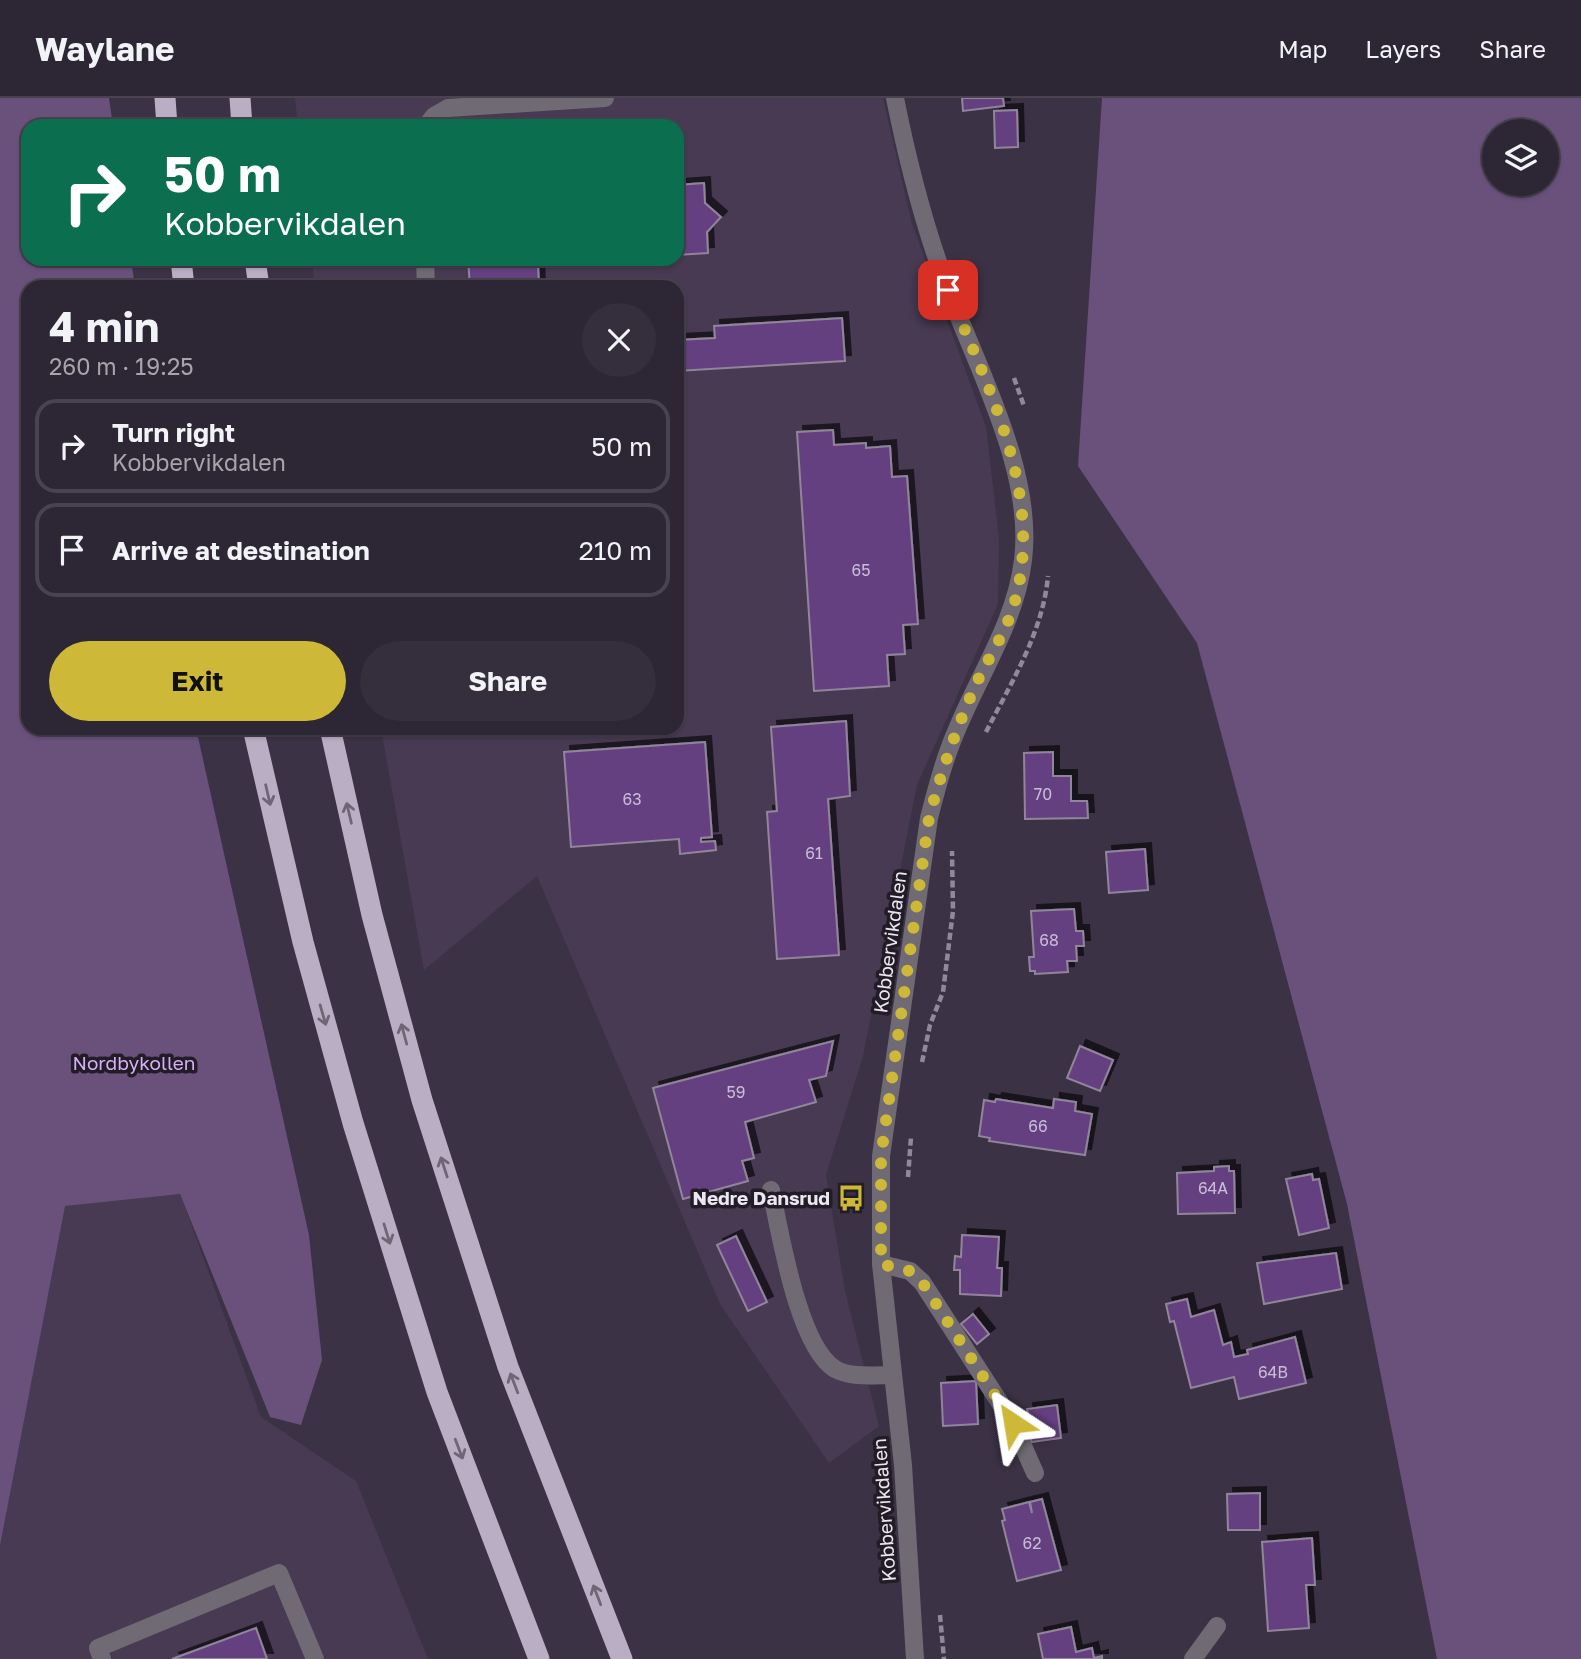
<!DOCTYPE html>
<meta charset="utf-8">
<style>
:root{--surface:#2d2634;--page:#352e3c;--text:#f1f3f6;--muted:#a7a5ac;--line:#48434f;--accent:#ceb837}
body{margin:0;font-family:"Golos Text",sans-serif;background:var(--page);color:var(--text);height:100vh;display:flex;flex-direction:column;font-size:26px;white-space:nowrap}
*{box-sizing:border-box;margin:0}
p{font-size:23px;color:var(--muted)}
.icon{flex:none;width:38px;height:38px;fill:none;stroke:currentColor;stroke-width:2;stroke-linecap:round;stroke-linejoin:round}
.map{position:relative;flex:1;overflow:hidden}
.details{position:absolute;left:21px;top:182px;width:663px;height:455px;display:flex;flex-direction:column;background:var(--surface);border-radius:21px;box-shadow:0 2px 5px #0004,0 0 0 2px var(--line)}
.details>*{flex:none}
.hud{position:absolute;left:21px;top:21px;width:663px;height:147px;border-radius:21px;box-shadow:0 2px 5px #0004,0 0 0 2px var(--line);background:#0b6e4f;color:#fff;overflow:hidden}
.fabs{position:absolute;left:1482px;top:21px;display:grid;gap:14px}
.fabs a{display:grid;place-items:center;width:77px;height:77px;border-radius:50%;background:var(--surface);box-shadow:0 2px 5px #0004,0 0 0 2px var(--line);font-size:35px}
.pin{position:absolute;display:grid;place-items:center;width:60px;height:60px;color:#fff;margin:-30px;border-radius:14px;box-shadow:0 4px 10px #0006}
.me{position:absolute;width:77px;margin:-38px;rotate:327deg;stroke-linejoin:round;filter:drop-shadow(0 0 5px #0008)}
.turn{display:flex;align-items:center;gap:24px;height:147px;padding:0 28px;font-size:32px}
.turn .icon{width:91px;height:91px;stroke-width:2.5}
.turn b{display:block;font-size:49px;line-height:60px}
.round{display:grid;place-items:center;flex:none;width:74px;height:74px;border-radius:37px;background:var(--page)}
.head{display:flex;align-items:center;justify-content:space-between;height:119px;padding:0 28px}
h1{font-size:42px;font-weight:700;line-height:52px}
.primary-button{display:flex;gap:14px;margin-top:auto;padding:14px 28px}
.primary-button a{flex:1;height:80px;border-radius:42px;background:var(--accent);color:#111;font-size:28px;font-weight:700;line-height:80px;text-align:center}
.primary-button a+a{background:var(--page);color:var(--text)}
ul{padding:0;list-style:none}
li{display:flex;align-items:center;gap:21px;height:94px;margin:0 14px 10px;padding:0 14px;border:4px solid var(--line);border-radius:21px}
li div{flex:1}
li b{display:block;font-size:26px}
li em{font-style:normal}
header{display:flex;align-items:center;gap:42px;box-sizing:border-box;height:98px;padding:0 35px;background:var(--surface);border-bottom:2px solid var(--line)}
header strong{font-size:33px}
nav{display:flex;gap:38px;margin-inline-start:auto;font-size:24px}
.map>svg:first-child{display:block}
</style>
<header>
<strong>Waylane</strong>
<nav><a>Map</a><a>Layers</a><a>Share</a></nav>
</header>
<div class="map">
<svg width="1581" height="1561" viewBox="0 0 1581 1561">
<defs>
<filter id="shadow"><feDropShadow dx="6" dy="-6" stdDeviation="0" flood-color="#0009"/></filter>
</defs>
<rect width="100%" height="100%" fill="#3c3245"/>
<g fill="#473a52">
<polygon points="295,0 883,0 912,126 986,329 999,440 998,506 917,687 863,958 826,1077 845,1193 879,1328 829,1365 720,1206 537,778 424,872 381,630 677,630 677,189 315,189 312,161 677,161 677,28 298,28"/>
<polygon points="180,1095 261,1319 356,1383 428,1561 0,1561 0,1448 64,1108"/>
</g>
<g fill="#69517c" fill-rule="evenodd">
<polygon points="0,0 109,0 113,28 28,28 28,161 131,161 135,189 28,189 28,630 196,630 309,1137 322,1262 301,1327 270,1319 180,1096 65,1108 0,1448"/>
<path d="M 1102,0 L 1581,0 L 1581,1561 L 1437,1561 L 1347,1106 L 1197,545 L 1078,368 ZM 1494,33 L 1547,33 L 1547,86 L 1494,86 Z"/>
</g>
<g fill="#654180" stroke="#91859b" stroke-width="2" filter="url(#shadow)">
<polygon points="962,0 1003,0 1004,8 963,13"/>
<polygon points="1017,12 1018,49 995,50 994,13"/>
<polygon points="704,85 705,105 721,119 707,134 708,155 677,157 677,87"/>
<polygon points="468,161 602,161 538,165 539,189 470,189"/>
<polygon points="842,220 845,263 677,273 677,242 715,240 714,228"/>
<polygon points="833,332 834,347 866,345 866,350 890,348 892,379 907,378 918,526 903,527 905,556 887,557 889,588 814,593 797,334"/>
<polygon points="846,623 850,698 828,701 839,857 777,861 767,714 777,713 771,629"/>
<polygon points="705,644 712,739 701,740 701,744 715,743 716,752 680,756 679,741 571,749 564,654"/>
<polygon points="1053,654 1053,678 1071,678 1071,703 1087,703 1088,720 1025,721 1024,655"/>
<polygon points="1145,751 1148,792 1109,795 1106,754"/>
<polygon points="1074,811 1076,833 1083,833 1084,848 1076,848 1077,863 1067,863 1068,874 1035,876 1035,873 1030,873 1029,859 1034,859 1031,813"/>
<polygon points="833,943 826,978 809,982 816,1004 745,1024 754,1060 742,1063 748,1083 683,1101 653,990"/>
<polygon points="1080,948 1113,962 1100,993 1067,980"/>
<polygon points="996,1001 1053,1010 1054,1001 1076,1004 1075,1013 1092,1016 1085,1057 989,1043 990,1040 979,1038 984,1002 995,1004"/>
<polygon points="1229,1068 1229,1073 1234,1073 1235,1115 1178,1116 1177,1075 1214,1073 1214,1069"/>
<polygon points="1312,1076 1313,1082 1319,1081 1329,1130 1299,1137 1286,1081"/>
<polygon points="962,1137 999,1139 997,1170 1002,1170 1001,1198 960,1196 960,1172 954,1172 955,1158 961,1159"/>
<polygon points="736,1138 767,1204 748,1213 717,1147"/>
<polygon points="1336,1155 1342,1191 1264,1206 1257,1165"/>
<polygon points="1187,1201 1191,1219 1214,1212 1223,1247 1231,1244 1234,1259 1248,1256 1247,1252 1295,1239 1306,1285 1239,1301 1234,1279 1191,1290 1174,1223 1170,1224 1166,1206"/>
<polygon points="973,1216 989,1236 977,1246 961,1226"/>
<polygon points="976,1283 978,1326 943,1328 941,1285"/>
<polygon points="1057,1307 1061,1340 1031,1344 1027,1311"/>
<polygon points="1260,1395 1260,1432 1228,1432 1227,1396"/>
<polygon points="1042,1401 1061,1472 1017,1483 1002,1423 1005,1422 1002,1411 1029,1404 1032,1415 1030,1404"/>
<polygon points="1312,1440 1315,1487 1306,1487 1309,1530 1268,1533 1262,1444"/>
<polygon points="1071,1529 1076,1554 1092,1550 1094,1560 1102,1558 1102,1561 1043,1561 1038,1536"/>
<polygon points="256,1530 267,1561 172,1561"/>
</g>
<g fill="none" stroke-linecap="round" stroke-linejoin="round">
<g stroke="#918999" stroke-width="4.5" stroke-dasharray="7 3.5" stroke-linecap="butt">
<polyline points="1014,280 1024,308"/>
<path d="M 986,634 C 1011,585 1043,534 1048,478"/>
<polyline points="922,964 930,927 943,894 953,813 952,753"/>
<polyline points="908,1079 911,1039"/>
<polyline points="940,1517 944,1561"/>
</g>
<g stroke="#6f6a73" stroke-width="18">
<path d="M 895,0 C 908,65 925,132 949,194 C 979,274 1034,375 1023,462 C 1016,522 981,574 958,629 C 945,658 937,689 929,720 L 881,1058 L 881,1166 L 903,1367 L 915,1561"/>
<polyline points="426,28 434,18 448,10 605,0"/>
<polyline points="425,161 426,189"/>
<path d="M 771,1092 C 780,1134 798,1248 835,1271 C 851,1280 874,1277 893,1277"/>
<polyline points="881,1166 910,1173 922,1184 1013,1325 1035,1375"/>
<polyline points="102,1561 98,1550 279,1475 315,1561"/>
<polyline points="1193,1561 1217,1528"/>
</g>
<g stroke="#baaec5" stroke-width="21">
<polyline points="165,0 167,28"/>
<polyline points="240,0 242,28"/>
<polyline points="181,161 184,189"/>
<polyline points="255,161 259,189"/>
<polyline points="253,630 303,844 353,1025 437,1294 539,1561"/>
<polyline points="330,630 372,817 422,1002 508,1269 622,1561"/>
</g>
</g>
<defs><path id="oneway-shaft" d="M-6 0H5M1.5-3L5.5 0L1.5 3" fill="none" stroke-width="1.6" stroke-linecap="round" stroke-linejoin="round" transform="scale(1.75)"/></defs>
<g stroke="#6e6575">
<use href="#oneway-shaft" transform="translate(268 697) rotate(77)"/>
<use href="#oneway-shaft" transform="translate(349 715) rotate(-103)"/>
<use href="#oneway-shaft" transform="translate(323 917) rotate(74)"/>
<use href="#oneway-shaft" transform="translate(404 936) rotate(-105)"/>
<use href="#oneway-shaft" transform="translate(444 1069) rotate(-108)"/>
<use href="#oneway-shaft" transform="translate(387 1136) rotate(73)"/>
<use href="#oneway-shaft" transform="translate(514 1285) rotate(-111)"/>
<use href="#oneway-shaft" transform="translate(459 1351) rotate(69)"/>
<use href="#oneway-shaft" transform="translate(597 1497) rotate(-111)"/>
</g>
<g fill="none" stroke-linecap="round" stroke-linejoin="round">
<path stroke="#ceb837" stroke-width="12" stroke-dasharray="0 21.6" d="M 948,192 C 989,292 1048,403 1012,513 C 1004,536 990,558 979,580 C 958,625 942,671 929,720 L 881,1058 L 881,1166 L 910,1173 L 922,1184 L 1013,1325"/>
</g>
<defs>
<g id="bus-bare" transform="scale(2.1)"><path d="M-5-6H5V4H4V6H2V4H-2V6H-4V4H-5ZM-3.5-4V0h7V-4ZM-3.5 1.2v1.5H-2V1.2ZM2 1.2v1.5H3.5V1.2Z" fill="#ceb837" stroke="#211c25" stroke-width="2.5" paint-order="stroke"/></g>
</defs>
<g fill-rule="evenodd">
<use href="#bus-bare" x="851" y="1100"/>
</g>
<g text-anchor="middle" stroke-width="7" stroke-linejoin="round" paint-order="stroke">
<g font-size="16" fill="#cabdd6">
<text x="861" y="478">65</text>
<text x="1043" y="702">70</text>
<text x="632" y="707">63</text>
<text x="814" y="761">61</text>
<text x="1049" y="848">68</text>
<text x="736" y="1000">59</text>
<text x="1038" y="1034">66</text>
<text x="1213" y="1096">64A</text>
<text x="1273" y="1280">64B</text>
<text x="1032" y="1451">62</text>
</g>
<g font-size="19" fill="#ece6f2" stroke="#211c25">
<text transform="translate(890 844) rotate(-82)" y="7">Kobbervikdalen</text>
<text transform="translate(884 1412) rotate(-94)" y="7">Kobbervikdalen</text>
</g>
<g font-size="19" fill="#d7aff8" stroke="#211c25">
<text x="134" y="972">Nordbykollen</text>
</g>
<g font-size="19" font-weight="bold" fill="#ece6f2" stroke="#211c25" text-anchor="end">
<text x="830" y="1107">Nedre Dansrud</text>
</g>
</g>
</svg>
<div class="fabs">
<a><svg class="icon" aria-label="layers" viewBox="0 0 24 24"><path d="M12 4l9 5-9 5-9-5zM3 14l9 5 9-5"/></svg></a>
</div>
<div class="pin" style="left:948px;top:192px;background:#d93025"><svg class="icon" aria-label="arrive" viewBox="0 0 24 24"><path d="M6 21V4h12l-3 4 3 4H6"/></svg></div>
<svg class="me" style="left:1013px;top:1325px" viewBox="-20 -20 40 40"><path d="M0-17L14 15 0 8-14 15z" fill="#ceb837" stroke="#fff" stroke-width="4"/></svg>
<div class="hud">
<div class="turn"><svg class="icon" aria-label="right" viewBox="0 0 24 24"><path d="M7 20v-9h11M14 6l5 5-5 5"/></svg><div><b>50 m</b>Kobbervikdalen</div></div>
</div>
<section class="details">
<div class="head"><div><h1>4 min</h1><p>260 m · 19:25</p></div><a class="round"><svg class="icon" aria-label="close" viewBox="0 0 24 24"><path d="M6 6l12 12M18 6L6 18"/></svg></a></div>
<ul>
<li><svg class="icon" aria-label="right" viewBox="0 0 24 24"><path d="M7 20v-9h11M14 6l5 5-5 5"/></svg><div><b>Turn right</b><p>Kobbervikdalen</p></div><em>50 m</em></li>
<li><svg class="icon" aria-label="arrive" viewBox="0 0 24 24"><path d="M6 21V4h12l-3 4 3 4H6"/></svg><div><b>Arrive at destination</b></div><em>210 m</em></li>
</ul>
<div class="primary-button"><a>Exit</a><a>Share</a></div>
</section>
</div>
